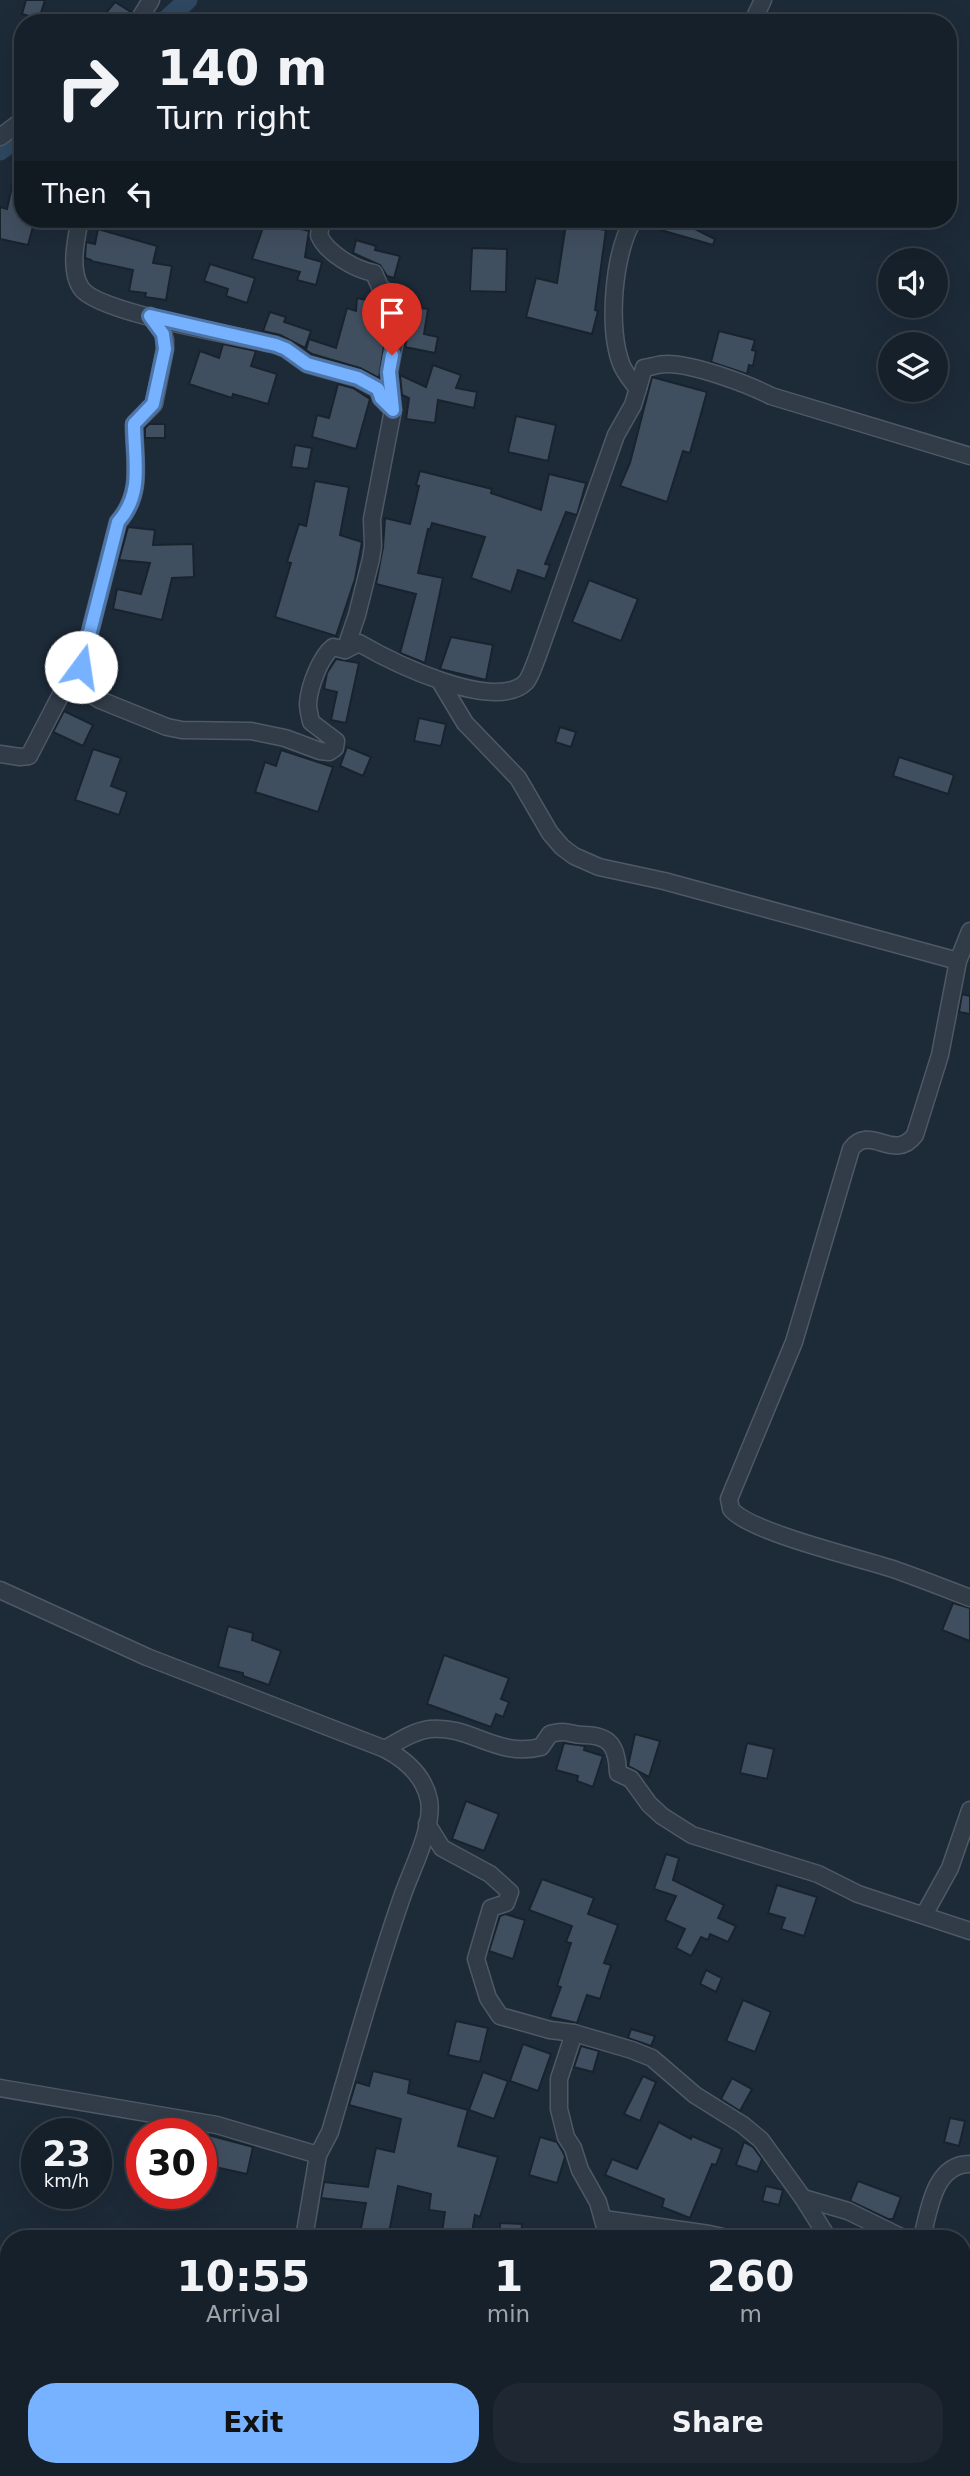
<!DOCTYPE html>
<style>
:root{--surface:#16202a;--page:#1f2832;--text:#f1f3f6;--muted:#9ea3a8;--line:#353e47;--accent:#76b2ff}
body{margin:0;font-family:"DejaVu Sans",sans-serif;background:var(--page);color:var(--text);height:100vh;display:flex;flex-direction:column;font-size:26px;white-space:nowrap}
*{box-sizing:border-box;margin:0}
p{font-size:23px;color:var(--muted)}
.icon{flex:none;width:38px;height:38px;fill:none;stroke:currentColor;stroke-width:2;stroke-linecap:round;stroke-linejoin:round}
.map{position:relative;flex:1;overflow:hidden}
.side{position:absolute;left:0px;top:2230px;width:971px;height:247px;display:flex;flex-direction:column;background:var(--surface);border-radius:28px 28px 0 0;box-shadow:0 7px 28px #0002,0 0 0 2px var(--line)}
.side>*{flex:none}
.top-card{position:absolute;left:14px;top:14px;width:943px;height:214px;border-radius:28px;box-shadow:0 7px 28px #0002,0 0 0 2px var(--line);background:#16202a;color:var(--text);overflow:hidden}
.controls{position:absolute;left:878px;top:248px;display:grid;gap:14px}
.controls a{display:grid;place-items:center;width:70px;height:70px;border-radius:50%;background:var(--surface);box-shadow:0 7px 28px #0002,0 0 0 2px var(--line);font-size:35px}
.speed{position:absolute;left:21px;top:2118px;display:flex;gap:14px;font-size:35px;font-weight:700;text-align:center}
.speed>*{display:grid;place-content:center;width:91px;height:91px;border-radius:50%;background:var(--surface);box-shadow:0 7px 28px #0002,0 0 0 2px var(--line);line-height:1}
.speed small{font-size:18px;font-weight:400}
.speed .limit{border:10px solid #d22;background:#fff;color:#111}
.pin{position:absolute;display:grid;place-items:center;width:60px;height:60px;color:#fff;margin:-72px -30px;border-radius:50% 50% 50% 0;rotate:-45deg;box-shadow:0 0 7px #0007}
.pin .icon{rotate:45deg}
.me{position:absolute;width:77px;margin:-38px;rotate:14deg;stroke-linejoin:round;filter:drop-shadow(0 0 5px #0008)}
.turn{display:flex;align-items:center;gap:24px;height:147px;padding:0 28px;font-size:32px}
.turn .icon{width:91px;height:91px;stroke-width:2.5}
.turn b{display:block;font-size:49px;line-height:60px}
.then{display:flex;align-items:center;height:66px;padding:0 28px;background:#0003;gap:14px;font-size:26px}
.eta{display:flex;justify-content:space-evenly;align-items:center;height:119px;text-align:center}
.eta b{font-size:42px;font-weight:700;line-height:49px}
.primary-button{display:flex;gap:14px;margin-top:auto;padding:14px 28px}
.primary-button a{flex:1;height:80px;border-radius:28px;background:var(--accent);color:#111;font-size:28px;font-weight:700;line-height:80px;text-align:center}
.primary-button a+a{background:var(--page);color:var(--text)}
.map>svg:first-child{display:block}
</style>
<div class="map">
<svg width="970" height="2476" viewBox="0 0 970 2476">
<rect width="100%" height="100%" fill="#1d2a38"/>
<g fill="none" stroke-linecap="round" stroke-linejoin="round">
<g stroke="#2f4761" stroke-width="19">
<polyline points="162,23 188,0"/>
<polyline points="0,151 23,134"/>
</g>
</g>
<g fill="#404f60" stroke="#19232e" stroke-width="2">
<polygon points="26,0 45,0 39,19 22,14"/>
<polygon points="115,2 131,12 122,23 103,23 109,16 105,14"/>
<polygon points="17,164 23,165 23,219 35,219 28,245 0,239 0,207 7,209"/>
<polygon points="266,219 282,219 281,224 309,231 305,257 322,262 316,285 297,280 300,272 252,259"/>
<polygon points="644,219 675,219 715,239 713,245 643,225"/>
<polygon points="566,224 606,230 595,310 598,311 592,334 526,317 536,278 557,283"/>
<polygon points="98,229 157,246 153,263 172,266 166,300 145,297 146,293 129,291 133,270 91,261 91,260 85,258 86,242 95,244"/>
<polygon points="356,240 376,246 375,250 400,256 394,278 387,276 380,265 353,253"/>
<polygon points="472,248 507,249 506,292 470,291"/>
<polygon points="210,264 255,278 247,303 226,296 228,289 204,281"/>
<polygon points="357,298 385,304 390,308 379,378 360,368 312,354 306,350 309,339 336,348 347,308 356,311"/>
<polygon points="414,307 428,309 424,334 438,337 435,353 405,347"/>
<polygon points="270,312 286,317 284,322 311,331 305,348 280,335 263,331"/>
<polygon points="719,331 755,340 752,350 756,351 753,366 749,365 747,374 711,362"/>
<polygon points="223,344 256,351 251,366 277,374 268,404 233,394 232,398 189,384 200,351 219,358"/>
<polygon points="433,365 461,375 456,388 477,392 474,408 438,400 435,423 406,419 409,398 402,395 400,375 426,387"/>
<polygon points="652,377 707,392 690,453 683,451 667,502 620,486 630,463"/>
<polygon points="338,384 353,388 370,399 356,449 312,437 317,415 329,418"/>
<polygon points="516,416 556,425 548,461 508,452"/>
<polygon points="149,424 165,424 165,438 145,438 145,428"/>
<polygon points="295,445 312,448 308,469 291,467"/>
<polygon points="420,471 492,489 491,493 541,510 549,474 586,483 577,515 566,512 545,564 550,565 545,579 518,570 511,592 471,578 485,537 432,523 430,530 428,529 418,573 443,578 425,663 400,653 416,594 376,584 383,547 385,518 410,524 419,486 416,485"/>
<polygon points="315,481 349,487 340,535 362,542 355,579 336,636 275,617 291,563 287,562 299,524 306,526"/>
<polygon points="128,527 155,530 153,545 193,544 194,577 172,578 162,620 113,609 117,589 141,594 150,563 119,560"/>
<polygon points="589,580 638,599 621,641 572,622"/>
<polygon points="451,637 493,645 486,680 440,669"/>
<polygon points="336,659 359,663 346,723 331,720 337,692 324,689 327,673"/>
<polygon points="64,711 93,725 83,746 53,732"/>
<polygon points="419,718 446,724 441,746 414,741"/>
<polygon points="560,727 576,732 571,747 555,742"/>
<polygon points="347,747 371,757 363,776 340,766"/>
<polygon points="93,749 121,758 111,786 127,792 119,815 75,800"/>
<polygon points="281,750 333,767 318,812 255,792 265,762 276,766"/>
<polygon points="899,757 954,775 948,794 893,776"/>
<polygon points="962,994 970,996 970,1014 959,1012"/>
<polygon points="953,1603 970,1608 970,1641 942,1630"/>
<polygon points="228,1626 253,1633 252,1640 281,1651 269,1685 243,1676 243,1673 218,1667"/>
<polygon points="444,1655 509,1678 501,1699 509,1702 503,1717 496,1714 491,1727 427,1704"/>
<polygon points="635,1734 660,1741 649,1777 628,1766"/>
<polygon points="564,1743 585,1746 584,1750 603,1756 593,1787 577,1781 578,1776 556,1770"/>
<polygon points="747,1743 774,1749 767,1779 740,1773"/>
<polygon points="466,1801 499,1814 484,1851 452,1839"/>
<polygon points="666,1854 679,1858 673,1880 724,1905 718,1918 736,1926 728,1942 710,1934 708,1940 701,1937 691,1956 676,1948 685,1929 665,1920 676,1896 654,1889"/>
<polygon points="542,1879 594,1898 588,1914 618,1925 604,1963 611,1965 600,1999 587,1995 577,2023 550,2017 561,1987 557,1986 571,1943 566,1942 572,1926 529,1910"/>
<polygon points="777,1885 817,1897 804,1936 781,1929 785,1918 768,1913"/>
<polygon points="505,1914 525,1920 513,1959 489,1951 500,1916"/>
<polygon points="706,1970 722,1978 716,1992 700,1984"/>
<polygon points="743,2000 771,2012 755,2052 726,2041"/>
<polygon points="456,2021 488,2028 480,2062 448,2055"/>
<polygon points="631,2029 655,2036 651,2046 628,2038"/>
<polygon points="523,2044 551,2054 538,2091 510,2081"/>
<polygon points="581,2046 599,2051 593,2072 574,2067"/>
<polygon points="373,2071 410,2080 408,2093 468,2110 458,2146 498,2157 480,2217 475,2215 471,2238 441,2238 445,2212 429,2210 431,2194 398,2186 388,2238 360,2233 366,2203 321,2198 324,2182 368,2187 376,2148 394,2152 401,2119 349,2105 356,2082 369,2086"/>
<polygon points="483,2072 508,2081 494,2119 469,2110"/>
<polygon points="643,2076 656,2082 640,2121 624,2114"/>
<polygon points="732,2078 752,2089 740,2111 721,2099"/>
<polygon points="950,2118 965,2121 959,2146 944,2142"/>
<polygon points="659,2122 691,2139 692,2136 722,2149 716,2165 712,2164 690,2218 662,2207 664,2199 605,2175 612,2159 637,2169"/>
<polygon points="201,2133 253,2147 247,2174 201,2164"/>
<polygon points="540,2137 557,2142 563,2152 565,2157 557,2183 529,2175"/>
<polygon points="744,2142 753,2147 762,2159 757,2172 736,2165"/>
<polygon points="858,2181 901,2197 893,2219 888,2219 850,2201"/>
<polygon points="766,2186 783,2190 779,2205 762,2201"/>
<polygon points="500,2223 522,2224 521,2238 500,2238"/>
<polygon points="859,2228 880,2238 856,2238"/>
</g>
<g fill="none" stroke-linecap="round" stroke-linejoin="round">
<g stroke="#4e5966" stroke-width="19">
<g id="minor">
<polyline points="137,23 151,0"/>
<polyline points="752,23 763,0"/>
<polyline points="0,137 23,120"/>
<path d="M 80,219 C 76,239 69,270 81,288 C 97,313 241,336 276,345 L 286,349 L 307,364 L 357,378 L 378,389 L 381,398 L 393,410"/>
<path d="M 322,219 L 319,235 C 326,253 356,270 374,273 L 380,287 L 402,304 L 389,372 L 393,410 L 372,519 L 373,546 L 371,559 L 357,615 L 345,650"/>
<path d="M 634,219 C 613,252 607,330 622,366 C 626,374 632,382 638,389"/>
<path d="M 150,316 L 163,333 L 165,340 L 165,349 L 154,404 L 134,424 C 134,459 144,493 118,522 L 81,667 L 71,675 L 89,693 L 100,700 L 167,727 L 182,730 L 251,731 L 285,738 L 320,751 L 329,752 L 335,748 L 336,741 L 311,722 C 310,716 308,710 308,704 C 309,687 320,657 333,647 L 345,650 L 359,643 C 390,661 495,714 526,682 C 531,676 534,665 537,658 L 616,435 L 633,405 L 644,368 C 651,367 659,364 666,364 C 691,363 748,384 771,396 L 970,456"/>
<polyline points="441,683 465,723 518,778 550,833 562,847 574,856 599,867 664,881 958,961"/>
<polyline points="0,754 20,757 29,756 71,675"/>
<path d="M 970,931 L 958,961 L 940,1055 L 915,1135 C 894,1163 870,1123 851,1149 L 794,1342 L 729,1499 L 731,1509 C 749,1532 860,1558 893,1569 C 919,1578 944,1588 970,1598"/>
<path d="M 0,1590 L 147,1657 L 385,1749 C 406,1760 424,1776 429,1800 C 434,1828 411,1870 402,1897 C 375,1974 353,2054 330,2132 L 318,2155 L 304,2238"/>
<path d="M 385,1749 C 399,1741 414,1731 430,1729 C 471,1725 496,1758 541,1747 L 550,1734 C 569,1729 568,1735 583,1735 C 611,1735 617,1747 618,1773 L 631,1779 L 649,1804 L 662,1816 L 692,1835 L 818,1874 L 858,1894 L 970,1931"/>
<polyline points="427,1824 442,1848 490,1874 510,1892 506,1903 491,1908 476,1959 488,1998 500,2016 550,2030 574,2033 632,2050 652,2058 695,2095 743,2125 761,2140 803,2198 828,2238"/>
<polyline points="924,1915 950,1868 970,1810"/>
<polyline points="574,2033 559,2079 559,2109 566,2137 573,2148 580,2170 598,2202 608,2238"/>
<polyline points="0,2088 217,2125 318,2155"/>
<polyline points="803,2198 848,2211 903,2238"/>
<polyline points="604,2219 709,2234 727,2238"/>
<path d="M 922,2238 C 929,2210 934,2164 970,2164"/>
<polyline points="962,2308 970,2318"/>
<polyline points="287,2476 290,2468"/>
<polyline points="531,2476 532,2468"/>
<polyline points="868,2476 869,2468"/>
</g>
</g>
<use href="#minor" stroke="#313c48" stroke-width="16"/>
</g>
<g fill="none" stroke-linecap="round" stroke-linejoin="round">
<g stroke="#4d74a6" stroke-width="18">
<path id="route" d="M 81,667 L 118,522 C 144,493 134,459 134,424 L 153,404 L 165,349 L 163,334 L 150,316 L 276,345 L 286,349 L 307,364 L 358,378 L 378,389 L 381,398 L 393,410 L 389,372 L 392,355"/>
</g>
<use href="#route" stroke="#76b2ff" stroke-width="12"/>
</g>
</svg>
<div class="controls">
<a><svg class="icon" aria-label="sound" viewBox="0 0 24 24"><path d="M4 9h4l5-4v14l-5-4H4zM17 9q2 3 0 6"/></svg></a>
<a><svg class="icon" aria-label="layers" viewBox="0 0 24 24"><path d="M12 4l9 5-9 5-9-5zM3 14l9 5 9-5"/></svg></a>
</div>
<div class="speed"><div>23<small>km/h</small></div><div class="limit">30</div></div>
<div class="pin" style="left:392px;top:355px;background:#d93025"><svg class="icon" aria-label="arrive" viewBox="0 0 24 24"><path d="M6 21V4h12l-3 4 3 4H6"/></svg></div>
<svg class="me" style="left:81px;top:667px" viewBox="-20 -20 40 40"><circle r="19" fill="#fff"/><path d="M0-13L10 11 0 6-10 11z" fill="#76b2ff"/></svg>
<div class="top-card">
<div class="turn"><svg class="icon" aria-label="right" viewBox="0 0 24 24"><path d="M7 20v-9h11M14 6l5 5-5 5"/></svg><div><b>140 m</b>Turn right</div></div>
<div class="then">Then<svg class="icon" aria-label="left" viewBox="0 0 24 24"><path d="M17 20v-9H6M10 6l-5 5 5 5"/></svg></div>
</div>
<section class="side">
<div class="eta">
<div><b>10:55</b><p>Arrival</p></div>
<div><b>1</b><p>min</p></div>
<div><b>260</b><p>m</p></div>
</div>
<div class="primary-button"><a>Exit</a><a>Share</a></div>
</section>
</div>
